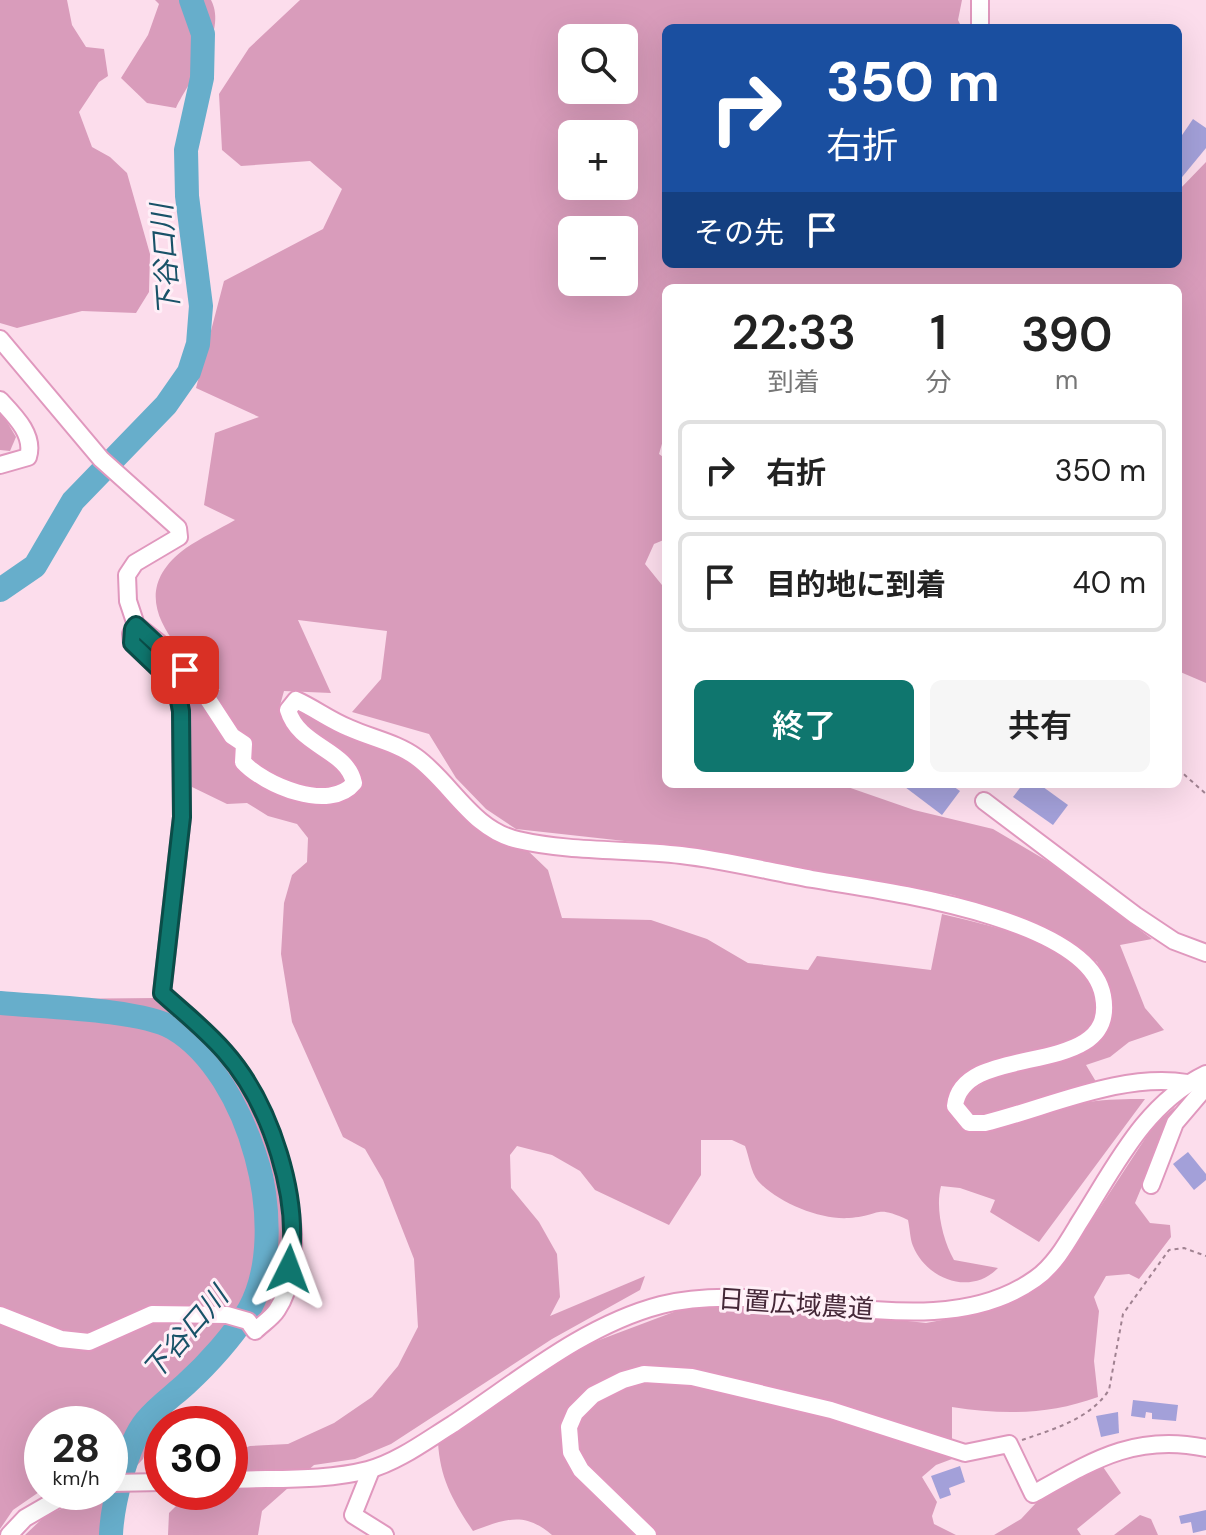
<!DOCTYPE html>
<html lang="ja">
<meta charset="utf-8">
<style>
:root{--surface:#fff;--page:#f6f6f6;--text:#222;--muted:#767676;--line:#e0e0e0;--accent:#0f766e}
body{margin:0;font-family:"DM Sans","Noto Sans JP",sans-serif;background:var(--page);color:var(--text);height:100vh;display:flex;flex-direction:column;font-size:30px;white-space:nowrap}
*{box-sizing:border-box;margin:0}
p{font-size:26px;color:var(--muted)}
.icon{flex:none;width:44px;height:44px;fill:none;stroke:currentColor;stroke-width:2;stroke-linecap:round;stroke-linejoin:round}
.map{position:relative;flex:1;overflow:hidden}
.sheet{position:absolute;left:662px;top:284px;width:520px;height:504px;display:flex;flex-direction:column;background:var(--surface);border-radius:12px;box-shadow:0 8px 32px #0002}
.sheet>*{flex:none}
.guide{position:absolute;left:662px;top:24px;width:520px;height:244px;border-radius:12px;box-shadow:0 8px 32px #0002;background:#1a4fa0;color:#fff;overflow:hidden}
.tools{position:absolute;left:558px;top:24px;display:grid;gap:16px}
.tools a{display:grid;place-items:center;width:80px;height:80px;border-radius:12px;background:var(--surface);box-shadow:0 8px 32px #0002;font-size:40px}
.speed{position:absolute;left:24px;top:1406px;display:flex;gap:16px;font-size:40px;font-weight:700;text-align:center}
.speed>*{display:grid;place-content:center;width:104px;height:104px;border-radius:50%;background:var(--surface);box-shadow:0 8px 32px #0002;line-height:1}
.speed small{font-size:20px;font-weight:400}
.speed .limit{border:12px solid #d22;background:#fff;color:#111}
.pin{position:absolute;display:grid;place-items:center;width:68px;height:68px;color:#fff;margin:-34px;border-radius:16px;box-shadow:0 4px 12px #0006}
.me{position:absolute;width:88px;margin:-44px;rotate:3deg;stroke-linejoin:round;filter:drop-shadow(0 0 6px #0008)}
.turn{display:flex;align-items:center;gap:28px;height:168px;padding:0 32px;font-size:36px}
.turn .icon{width:104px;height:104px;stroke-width:2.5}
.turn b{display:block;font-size:56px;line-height:68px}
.then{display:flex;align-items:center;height:76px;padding:0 32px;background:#0003;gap:16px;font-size:30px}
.eta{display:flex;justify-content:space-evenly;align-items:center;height:136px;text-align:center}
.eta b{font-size:48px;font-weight:600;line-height:56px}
.cta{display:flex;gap:16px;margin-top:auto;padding:16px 32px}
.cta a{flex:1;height:92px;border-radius:12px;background:var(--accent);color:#fff;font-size:32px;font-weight:600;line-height:92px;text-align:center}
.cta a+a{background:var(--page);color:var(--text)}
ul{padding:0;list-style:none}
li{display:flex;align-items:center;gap:24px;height:100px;margin:0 16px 12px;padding:0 16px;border:4px solid var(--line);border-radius:12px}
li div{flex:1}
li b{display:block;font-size:30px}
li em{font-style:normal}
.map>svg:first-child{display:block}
</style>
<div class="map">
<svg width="1206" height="1535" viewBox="0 0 1206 1535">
<rect width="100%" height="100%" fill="#fcddec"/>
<g fill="#d99cbb" fill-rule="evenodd">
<polygon points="0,0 67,0 72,25 86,47 104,49 108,76 99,82 79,112 92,147 110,157 127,173 150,254 149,292 136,313 82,311 17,328 0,323"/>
<path d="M 155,0 L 211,0 C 228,32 190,79 176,108 L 147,103 L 121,78 L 148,35 L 159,4 Z"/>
<path d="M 300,0 L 962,0 L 958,20 L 962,28 L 666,28 L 666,264 L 1178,264 L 1178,191 L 1206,162 L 1206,683 L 1178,671 L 1178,288 L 666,288 L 666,430 L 659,454 L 666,459 L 666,539 L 654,544 L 645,564 L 666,590 L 666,784 L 839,784 L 914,810 L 993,829 L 1049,862 L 1152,939 L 1120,945 L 1145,1008 L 1164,1030 L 1129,1042 L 1110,1057 L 1086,1065 L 1098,1085 L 988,1118 L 972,1118 L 963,1109 L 964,1096 L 992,1077 L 1084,1051 L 1103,1037 L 1113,1014 L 1110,990 L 1097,962 L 1010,914 L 953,895 L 688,848 L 516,829 L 486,809 L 456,778 L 429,734 L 352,712 L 381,679 L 387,631 L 298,620 L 331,693 L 284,691 L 279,709 L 299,705 L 418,750 L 443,796 L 473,823 L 524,847 L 548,870 L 562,918 L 651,920 L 707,939 L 748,963 L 808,970 L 817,956 L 931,970 L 942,914 C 996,928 1106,945 1095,1020 L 1075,1043 L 963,1076 C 947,1092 945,1100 954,1120 C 995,1140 1047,1110 1089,1102 C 1107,1099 1127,1099 1145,1099 L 1039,1242 L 990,1212 L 995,1200 L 960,1188 L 941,1186 C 935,1208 943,1241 954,1260 L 998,1268 C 971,1296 927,1280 913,1246 C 910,1239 910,1229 908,1220 C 874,1204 881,1216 849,1218 C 820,1220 778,1203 758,1181 C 751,1173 749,1156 745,1146 L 732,1140 L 701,1140 L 701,1175 L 669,1225 L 595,1190 L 580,1171 L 552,1155 L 517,1146 L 510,1155 L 511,1188 L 539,1222 L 557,1254 L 560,1297 L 550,1316 L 645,1276 L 640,1290 L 552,1339 L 391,1444 L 355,1459 L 314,1465 L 262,1511 L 258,1535 L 168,1535 L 169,1513 L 190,1492 L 230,1492 L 230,1453 L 250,1446 L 288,1444 L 334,1423 L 372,1397 L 398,1366 L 418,1327 L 414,1259 L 383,1180 L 365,1149 L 343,1137 L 292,1022 L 281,954 L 284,903 L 292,875 L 307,862 L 308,838 L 297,824 L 268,816 L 247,803 L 227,804 L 192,787 L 186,686 L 220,690 C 178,651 119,597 186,548 C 201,538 219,529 235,520 L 204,505 L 215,433 L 259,417 L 196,388 L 224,281 L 323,229 L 342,189 L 310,161 L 241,166 L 222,150 L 219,94 L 249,48 ZM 572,38 L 624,38 L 624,90 L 572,90 ZM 572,134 L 624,134 L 624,186 L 572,186 ZM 572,230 L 624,230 L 624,282 L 572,282 Z"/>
<polygon points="0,410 16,437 10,451 0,450"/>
<polygon points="0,994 46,999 157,998 218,1053 265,1132 278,1183 285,1230 283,1254 269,1308 238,1335 155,1425 143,1459 107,1498 105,1535 25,1535 45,1516 68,1506 70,1492 110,1492 110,1424 42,1424 42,1490 13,1510 0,1529"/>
<path d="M 1175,1107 L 1135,1203 L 1150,1223 L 1170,1225 L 1171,1237 L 1139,1279 L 1129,1274 L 1106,1276 L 1094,1297 L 1099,1311 L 1094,1361 L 1098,1397 C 1048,1415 1004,1415 952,1407 L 952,1459 L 936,1465 L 922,1477 L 937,1502 L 932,1516 L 934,1524 L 956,1535 L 552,1535 C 524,1511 506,1519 473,1531 C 453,1501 440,1479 438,1442 L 586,1345 L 679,1310 L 727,1306 L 808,1310 L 926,1323 L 974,1314 L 1009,1301 L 1040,1286 L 1069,1255 L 1154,1125 Z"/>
<polygon points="1101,1464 1121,1493 1077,1529 1081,1535 994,1535 1021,1519 1036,1503"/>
<polygon points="1140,1515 1151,1519 1158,1535 1114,1535"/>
</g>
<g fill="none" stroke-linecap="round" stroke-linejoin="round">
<g stroke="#67aecb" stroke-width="24">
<polyline points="0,590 35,566 73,501 166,405 189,372 198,344 201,306 187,196 186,150 202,78 203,34 191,0"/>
<path d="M 0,1003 C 42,1007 140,1009 173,1028 C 250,1073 293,1231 249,1310 C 234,1335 208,1364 186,1384 C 173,1396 157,1407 146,1421 C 127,1444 112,1505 111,1535"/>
</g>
</g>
<g fill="#a3a0d9">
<polygon points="1193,119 1206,128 1206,148 1178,182 1178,141"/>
<polygon points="901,784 950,784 960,791 942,815"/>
<polygon points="1023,784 1039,784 1068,805 1053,825 1013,797"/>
<polygon points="1188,1152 1206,1174 1206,1180 1194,1190 1173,1164"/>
<polygon points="1133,1400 1178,1405 1176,1421 1152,1419 1152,1413 1146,1412 1145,1418 1131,1416"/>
<polygon points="1118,1412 1119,1433 1101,1437 1096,1416"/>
<polygon points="960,1466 965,1482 949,1488 951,1495 940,1499 931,1476"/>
<polygon points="1206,1510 1206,1530 1193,1533 1191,1522 1181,1524 1179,1516"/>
</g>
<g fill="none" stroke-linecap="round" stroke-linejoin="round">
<g stroke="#e098be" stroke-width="20">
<g id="minor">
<polyline points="980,0 980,28"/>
<path d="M 0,339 L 101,459 L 178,528 L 179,537 L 135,563 L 127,575 L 128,601 L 136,625 L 159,643 L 196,681 L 232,736 L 244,744 L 243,762 C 264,785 330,813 354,783 C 347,749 299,747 288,710 L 296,700 C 314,708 331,721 349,728 C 371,738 397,743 416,757 C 451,782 472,830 518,840 C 570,852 627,849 681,855 C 724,860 768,871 812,879 C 877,890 1089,916 1103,996 C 1119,1082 962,1039 955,1106 L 969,1123 L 985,1123 C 1047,1108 1122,1072 1187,1083"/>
<path d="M 0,400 C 14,415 35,435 28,457 L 0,465"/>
<polyline points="984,801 1135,915 1174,941 1206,953"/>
<polyline points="1151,1185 1175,1123 1204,1089 1206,1077"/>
<path d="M 0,1315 L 61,1339 L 89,1342 L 152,1314 L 227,1315 L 248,1321 L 255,1331 C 262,1324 272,1318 277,1310 C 319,1247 271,1104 225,1052 C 206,1030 183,1012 162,993 L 182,817 L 181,711 L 176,685 L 132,643 L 131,634 L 136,625"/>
<polyline points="371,1470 353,1515 385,1535"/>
<path d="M 230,1480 C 275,1478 325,1481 368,1470 C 398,1462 427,1440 453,1424 C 518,1381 584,1325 661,1305 C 777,1275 932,1352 1035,1279 C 1054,1266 1067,1243 1079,1223 C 1115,1167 1144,1104 1206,1074"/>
<polyline points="110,1483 162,1482"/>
<polyline points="9,1535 25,1518 70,1492"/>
<path d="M 648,1535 L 581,1470 L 571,1452 L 569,1427 L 575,1413 L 593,1395 L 623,1380 L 644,1374 L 692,1377 L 831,1410 L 965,1453 L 1009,1444 L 1033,1494 C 1092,1461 1135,1433 1206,1448"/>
</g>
</g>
<g stroke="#a08291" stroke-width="2" stroke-dasharray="4 4" stroke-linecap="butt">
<polyline points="1178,769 1206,794"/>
<path d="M 1022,1440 C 1054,1429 1090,1419 1109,1390 L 1123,1314 L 1169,1250 L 1184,1248 L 1206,1256"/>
</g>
<use href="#minor" stroke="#fff" stroke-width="16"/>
</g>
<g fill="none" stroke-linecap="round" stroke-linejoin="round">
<g stroke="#0a4d48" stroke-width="20">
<path id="route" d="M 185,670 L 136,625 L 133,629 L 132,643 L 176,685 L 181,711 L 182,817 L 162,993 C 183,1012 206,1030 225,1052 C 271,1104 302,1200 289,1269"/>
</g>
<use href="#route" stroke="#0f766e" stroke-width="14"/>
</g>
<g text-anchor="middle" stroke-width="6" stroke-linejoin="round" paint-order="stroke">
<g font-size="26" fill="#442737" stroke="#ffeff7">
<text transform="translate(796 1304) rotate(4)" y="9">日置広域農道</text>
</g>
<g font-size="28" font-style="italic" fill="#195268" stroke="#ffeff7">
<text transform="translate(165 260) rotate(-94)" y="10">下谷口川</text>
<text transform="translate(185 1333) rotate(-49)" y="10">下谷口川</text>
</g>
</g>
</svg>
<div class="tools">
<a><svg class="icon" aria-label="search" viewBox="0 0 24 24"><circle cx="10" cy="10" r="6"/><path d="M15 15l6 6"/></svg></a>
<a>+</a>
<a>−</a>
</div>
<div class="speed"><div>28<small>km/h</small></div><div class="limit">30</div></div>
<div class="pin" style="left:185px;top:670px;background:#d93025"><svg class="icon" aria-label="arrive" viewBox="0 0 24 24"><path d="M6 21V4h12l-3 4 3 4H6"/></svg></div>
<svg class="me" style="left:289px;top:1269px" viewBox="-20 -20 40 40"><path d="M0-17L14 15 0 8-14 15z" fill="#0f766e" stroke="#fff" stroke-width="4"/></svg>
<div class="guide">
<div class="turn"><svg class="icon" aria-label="right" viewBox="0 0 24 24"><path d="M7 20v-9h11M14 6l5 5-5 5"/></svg><div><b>350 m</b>右折</div></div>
<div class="then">その先<svg class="icon" aria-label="arrive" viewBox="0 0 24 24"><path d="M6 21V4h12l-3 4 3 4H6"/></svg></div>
</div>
<section class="sheet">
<div class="eta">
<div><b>22:33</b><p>到着</p></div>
<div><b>1</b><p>分</p></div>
<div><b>390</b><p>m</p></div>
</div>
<ul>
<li><svg class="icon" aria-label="right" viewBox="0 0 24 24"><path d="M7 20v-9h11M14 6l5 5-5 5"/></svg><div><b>右折</b></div><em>350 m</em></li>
<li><svg class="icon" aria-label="arrive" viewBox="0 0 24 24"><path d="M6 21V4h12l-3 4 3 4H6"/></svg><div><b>目的地に到着</b></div><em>40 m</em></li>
</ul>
<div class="cta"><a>終了</a><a>共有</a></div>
</section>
</div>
